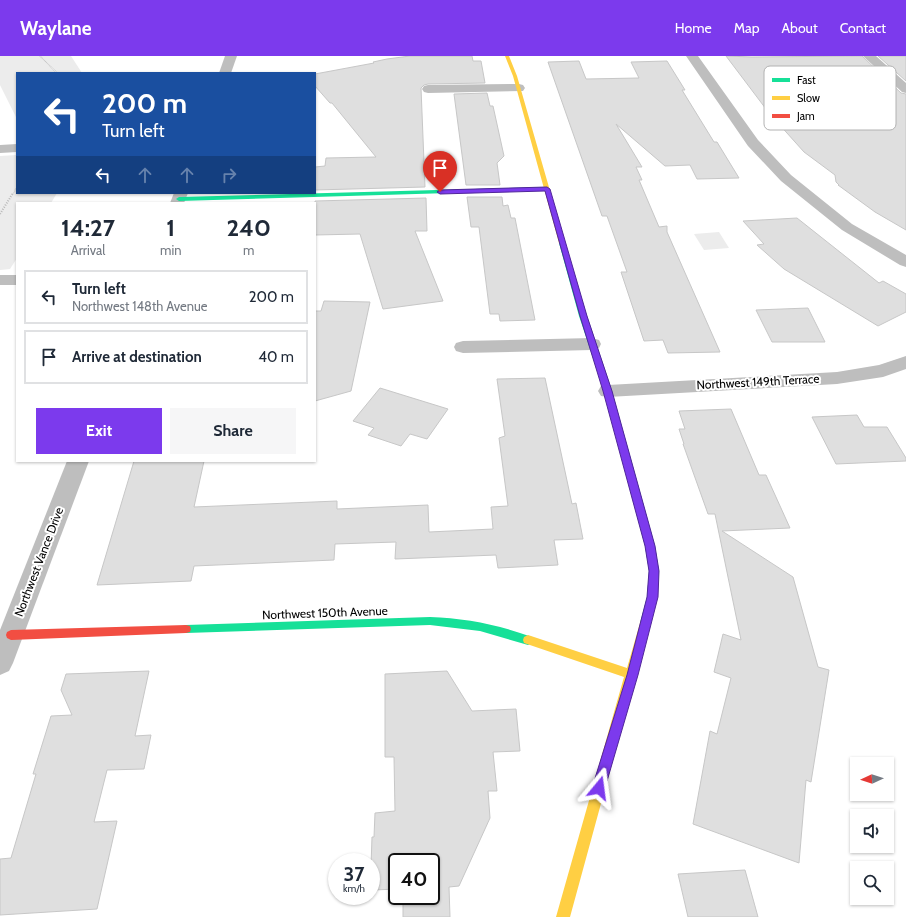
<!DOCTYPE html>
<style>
:root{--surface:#fff;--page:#f6f6f7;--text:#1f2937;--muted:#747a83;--line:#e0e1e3;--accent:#7c3aed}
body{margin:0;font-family:Cabin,sans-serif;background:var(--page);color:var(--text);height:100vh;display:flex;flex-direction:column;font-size:15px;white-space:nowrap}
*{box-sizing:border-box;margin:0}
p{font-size:13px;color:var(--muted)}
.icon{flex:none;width:22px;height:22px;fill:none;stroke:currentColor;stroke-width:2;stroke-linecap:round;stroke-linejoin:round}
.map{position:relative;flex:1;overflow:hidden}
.panel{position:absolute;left:16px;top:146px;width:300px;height:260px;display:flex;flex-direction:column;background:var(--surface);border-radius:0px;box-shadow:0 1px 3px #0004}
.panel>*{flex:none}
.hud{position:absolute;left:16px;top:16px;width:300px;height:122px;border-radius:0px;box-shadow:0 1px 3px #0004;background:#1a4fa0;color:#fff;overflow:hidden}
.needle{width:26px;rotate:267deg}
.buttons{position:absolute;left:850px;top:701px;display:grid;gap:8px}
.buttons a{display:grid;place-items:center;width:44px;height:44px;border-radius:0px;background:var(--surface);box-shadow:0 1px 3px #0004;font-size:20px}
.speed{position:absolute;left:328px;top:797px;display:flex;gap:8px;font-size:20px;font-weight:700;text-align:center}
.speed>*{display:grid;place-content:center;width:52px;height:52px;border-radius:50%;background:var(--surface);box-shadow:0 1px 3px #0004;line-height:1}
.speed small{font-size:10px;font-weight:400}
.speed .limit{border:2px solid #111;border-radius:6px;background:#fff;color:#111}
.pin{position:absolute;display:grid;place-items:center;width:34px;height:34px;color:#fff;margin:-41px -17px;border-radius:50% 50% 50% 0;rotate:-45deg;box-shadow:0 0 4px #0007}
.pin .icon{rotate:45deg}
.me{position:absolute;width:44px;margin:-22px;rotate:16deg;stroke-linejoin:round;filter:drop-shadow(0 0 3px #0008)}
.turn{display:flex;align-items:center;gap:14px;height:84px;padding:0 20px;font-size:18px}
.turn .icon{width:52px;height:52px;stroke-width:2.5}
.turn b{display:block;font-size:28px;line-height:34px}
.lanes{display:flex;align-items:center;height:38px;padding:0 20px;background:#0003;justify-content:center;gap:20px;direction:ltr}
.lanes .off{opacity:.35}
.eta{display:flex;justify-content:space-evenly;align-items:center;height:68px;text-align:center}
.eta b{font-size:24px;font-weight:800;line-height:28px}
.button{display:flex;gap:8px;margin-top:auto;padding:8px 20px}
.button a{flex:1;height:46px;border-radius:0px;background:var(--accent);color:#fff;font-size:16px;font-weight:800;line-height:46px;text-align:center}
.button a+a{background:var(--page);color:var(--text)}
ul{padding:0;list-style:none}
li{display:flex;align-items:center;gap:12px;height:54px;margin:0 8px 6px;padding:0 12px;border:2px solid var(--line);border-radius:0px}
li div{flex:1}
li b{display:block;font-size:15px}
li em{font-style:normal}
header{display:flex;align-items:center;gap:24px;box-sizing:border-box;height:56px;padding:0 20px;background:var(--accent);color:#fff}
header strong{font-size:19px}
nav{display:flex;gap:22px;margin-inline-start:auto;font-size:14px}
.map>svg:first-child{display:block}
</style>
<header>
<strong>Waylane</strong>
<nav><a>Home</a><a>Map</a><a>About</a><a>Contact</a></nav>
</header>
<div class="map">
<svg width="906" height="861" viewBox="0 0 906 861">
<rect width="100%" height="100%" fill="#fff"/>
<g fill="#ececec">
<polygon points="0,0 71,0 82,17 17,17 17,63 0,29"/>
<polygon points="17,99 17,137 57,137 51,147 17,147 17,202 10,213 0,214 0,100"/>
<polygon points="719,176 729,192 704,194 694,178"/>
</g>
<g fill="#dfdfdf" stroke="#c7c7c7">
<polygon points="410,0 472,0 473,5 481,5 485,27 428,28 424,29 421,32 425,131 315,134 315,111 325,110 326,102 376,101 332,47 330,47 315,30 315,18 374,7 373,6 387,3"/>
<polygon points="726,0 752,1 862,0 901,37 906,38 906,174 875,156 838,129 839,129 836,126 835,119 804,96 769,57"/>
<polygon points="878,0 906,0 906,25"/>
<polygon points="579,5 586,23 639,22 631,6 667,5 685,34 682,34 714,86 717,86 739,122 697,123 690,109 665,110 616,68 642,111 636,111 642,124 639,124 659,171 667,170 667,176 720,296 668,297 663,284 644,285 621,216 627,216 607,160 602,160 548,6"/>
<polygon points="487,37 490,50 493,50 504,100 497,107 500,129 466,129 454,38"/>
<polygon points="467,141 502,141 503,150 508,149 511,162 515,162 535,264 500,265 499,258 490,258 479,171 471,171"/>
<polygon points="426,142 427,175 415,175 443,245 383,253 360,178 315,179 315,145"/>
<polygon points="797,162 879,227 883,225 906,238 906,256 878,270 784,213 757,189 764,188 743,165"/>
<polygon points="324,245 370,246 351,335 315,345 315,255 321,255"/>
<polygon points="808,252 825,286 772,286 756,254"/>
<polygon points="545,322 572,448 576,447 583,483 554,484 558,509 498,512 496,499 395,503 396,486 335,488 334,504 194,510 191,525 97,529 134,405 204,405 194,451 337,445 337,453 428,449 429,476 493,473 491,451 508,450 499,382 505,380 497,323"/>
<polygon points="380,332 448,353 427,383 410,378 401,390 368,379 374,372 353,365"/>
<polygon points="731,353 759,419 766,419 790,472 722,475 793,521 818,611 829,614 811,726 806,724 799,807 693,768 710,675 717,678 731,622 714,616 723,578 741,584 715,458 708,458 683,388 684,388 679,373 685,373 679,355"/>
<polygon points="857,359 864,371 887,371 906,402 906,405 836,408 812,361"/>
<polygon points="149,615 135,680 151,679 144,713 107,714 94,766 117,765 97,853 0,859 0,803 11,802 36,718 33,718 51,660 72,659 61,634 66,618"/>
<polygon points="447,615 472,655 516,653 520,695 493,696 497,735 488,735 490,762 459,830 449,831 450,861 403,861 403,840 431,840 431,806 397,806 397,833 373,834 373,811 371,811 372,781 374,781 375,757 395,755 394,701 385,701 385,618"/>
<polygon points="745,814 758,861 688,861 678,818"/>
</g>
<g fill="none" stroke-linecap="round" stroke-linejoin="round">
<g stroke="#b9b9b9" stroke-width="1.5" stroke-dasharray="0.5 1" stroke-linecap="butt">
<polyline points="40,0 57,17"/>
<polyline points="13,138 17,131"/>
</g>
<polyline stroke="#b9b9b9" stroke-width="2" stroke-dasharray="1 1.5" stroke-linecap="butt" points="0,158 13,137"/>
<g fill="#bebebe" fill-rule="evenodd">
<polygon points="225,0 237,0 231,17 219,17"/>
<polygon points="686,0 698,0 758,84 791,119 852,168 906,199 906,211 900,209 842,174 781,125 748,90"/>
<polygon points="863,0 876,0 906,27 906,37 902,36"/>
<polygon points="519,28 523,29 525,32 523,35 428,37 424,36 422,33 424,30 428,29"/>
<polygon points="17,88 17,96 0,97 0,89"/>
<polygon points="174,137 188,137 184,147 170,147"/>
<rect x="0" y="219" width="17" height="10"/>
<polygon points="592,282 599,284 601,288 599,292 592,294 463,297 456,295 454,291 456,287 463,285"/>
<polygon points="906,300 906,313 883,321 837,328 608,341 601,340 598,335 601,330 608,329 837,316 879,309"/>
<polygon points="67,405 89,405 13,607 9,615 0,619 0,574"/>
</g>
<g fill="#16e098" fill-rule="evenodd">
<polygon points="547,131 550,133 549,134 179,145 176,143 179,141"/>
<polygon points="562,185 565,187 587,260 612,335 655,490 659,515 657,541 650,567 649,570 645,571 641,570 640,567 647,541 649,515 645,490 604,335 579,260 559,187"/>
<path d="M 430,561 C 465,562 499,569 532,581 L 533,584 L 532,587 L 528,589 L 480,575 L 430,569 L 186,577 L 182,576 L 181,573 L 182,570 L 186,569 Z"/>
</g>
<g fill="#ffcf43" fill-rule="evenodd">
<polygon points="505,0 509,0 517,20 565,187 564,188 559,187 513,20"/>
<polygon points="645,563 649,564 650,567 637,617 637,619 635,623 570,861 556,861 624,621 524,587 523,584 524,581 528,579 627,612 640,567 641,564"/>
</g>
<polygon fill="#f24e42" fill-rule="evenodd" points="186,569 190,570 191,573 190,576 186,577 11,584 7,582 6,579 7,576 11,574"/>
</g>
<polygon fill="#7c3aed" stroke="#51269a" points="547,131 550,133 587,260 612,335 655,490 659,515 658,541 638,619 605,732 603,737 599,738 594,737 592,732 627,619 647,541 649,515 645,490 603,335 580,260 545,135 440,138 437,136 440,134"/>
<g text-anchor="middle" stroke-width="4" stroke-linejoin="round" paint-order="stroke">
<g font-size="12" fill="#000" stroke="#fff">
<text transform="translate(758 326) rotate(-3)" y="4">Northwest 149th Terrace</text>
<text transform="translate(39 506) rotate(-69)" y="4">Northwest Vance Drive</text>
<text transform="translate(325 557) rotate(-2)" y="4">Northwest 150th Avenue</text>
</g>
</g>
<rect x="764" y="10" width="132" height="64" rx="6" fill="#fff" stroke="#b2b2b2" stroke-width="1"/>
<rect x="772" y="22" width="18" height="4" fill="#16e098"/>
<rect x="772" y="40" width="18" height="4" fill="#ffcf43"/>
<rect x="772" y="58" width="18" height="4" fill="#f24e42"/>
<g font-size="11" fill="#000">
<text x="797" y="28">Fast</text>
<text x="797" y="46">Slow</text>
<text x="797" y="64">Jam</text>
</g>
</svg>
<div class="buttons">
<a><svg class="needle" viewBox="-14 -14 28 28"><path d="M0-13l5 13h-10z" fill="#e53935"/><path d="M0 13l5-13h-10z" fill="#747a83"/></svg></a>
<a><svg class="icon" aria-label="sound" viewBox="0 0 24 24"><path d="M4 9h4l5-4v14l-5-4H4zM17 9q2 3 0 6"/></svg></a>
<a><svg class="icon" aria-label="search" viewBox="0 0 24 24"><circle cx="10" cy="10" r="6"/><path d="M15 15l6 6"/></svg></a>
</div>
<div class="speed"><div>37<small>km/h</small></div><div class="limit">40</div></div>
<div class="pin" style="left:440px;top:136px;background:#d93025"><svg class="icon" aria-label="arrive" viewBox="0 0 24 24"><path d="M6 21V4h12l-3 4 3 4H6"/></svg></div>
<svg class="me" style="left:599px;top:732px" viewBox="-20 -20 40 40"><path d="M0-17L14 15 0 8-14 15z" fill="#7c3aed" stroke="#fff" stroke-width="4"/></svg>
<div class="hud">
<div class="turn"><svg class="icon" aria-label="left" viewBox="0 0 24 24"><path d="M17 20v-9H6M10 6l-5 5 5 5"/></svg><div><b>200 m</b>Turn left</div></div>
<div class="lanes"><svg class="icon" aria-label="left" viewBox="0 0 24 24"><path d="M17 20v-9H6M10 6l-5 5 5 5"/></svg><svg class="icon off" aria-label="ahead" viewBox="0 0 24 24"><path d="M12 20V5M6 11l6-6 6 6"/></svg><svg class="icon off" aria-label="ahead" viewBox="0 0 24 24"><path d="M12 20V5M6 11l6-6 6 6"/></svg><svg class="icon off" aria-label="right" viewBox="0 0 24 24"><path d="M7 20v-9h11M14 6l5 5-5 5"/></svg></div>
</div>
<section class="panel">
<div class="eta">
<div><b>14:27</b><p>Arrival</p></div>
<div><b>1</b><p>min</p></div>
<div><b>240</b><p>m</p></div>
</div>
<ul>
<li><svg class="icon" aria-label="left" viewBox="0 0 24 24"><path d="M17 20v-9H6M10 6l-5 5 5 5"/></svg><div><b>Turn left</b><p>Northwest 148th Avenue</p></div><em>200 m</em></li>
<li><svg class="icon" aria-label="arrive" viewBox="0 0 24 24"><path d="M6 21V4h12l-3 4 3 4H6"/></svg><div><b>Arrive at destination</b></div><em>40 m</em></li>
</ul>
<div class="button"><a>Exit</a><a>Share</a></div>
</section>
</div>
